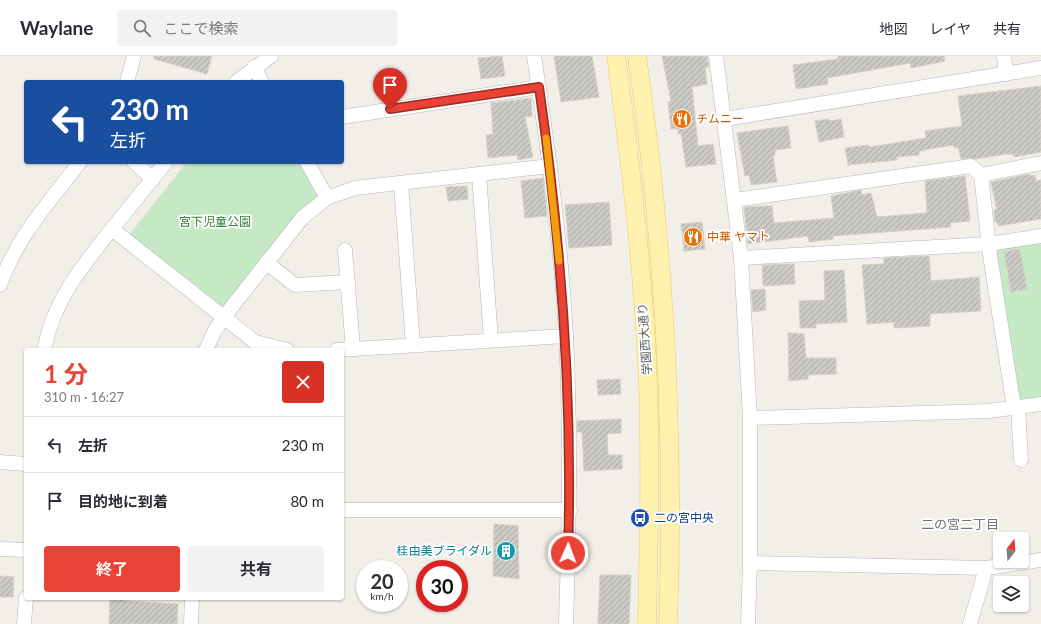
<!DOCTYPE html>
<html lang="ja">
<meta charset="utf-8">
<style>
:root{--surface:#fff;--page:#f2f2f3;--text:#2b2b33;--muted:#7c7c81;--line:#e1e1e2;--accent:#ea4335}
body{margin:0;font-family:Lato,"Noto Sans JP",sans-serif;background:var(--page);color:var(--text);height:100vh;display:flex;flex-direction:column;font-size:15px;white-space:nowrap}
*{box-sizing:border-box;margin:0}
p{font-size:13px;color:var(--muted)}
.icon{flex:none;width:22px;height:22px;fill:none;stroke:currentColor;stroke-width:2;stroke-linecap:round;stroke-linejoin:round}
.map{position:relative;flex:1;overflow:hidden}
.sheet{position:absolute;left:24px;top:292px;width:320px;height:252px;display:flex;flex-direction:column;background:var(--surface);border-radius:4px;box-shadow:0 1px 3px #0004}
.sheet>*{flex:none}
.guide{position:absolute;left:24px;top:24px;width:320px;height:84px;border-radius:4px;box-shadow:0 1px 3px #0004;background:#1a4fa0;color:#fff;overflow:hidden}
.needle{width:26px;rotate:17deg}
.tools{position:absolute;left:993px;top:476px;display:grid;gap:8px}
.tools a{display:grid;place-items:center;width:36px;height:36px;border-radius:4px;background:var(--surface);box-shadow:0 1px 3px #0004;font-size:20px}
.speed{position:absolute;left:356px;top:504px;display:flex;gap:8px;font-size:20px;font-weight:700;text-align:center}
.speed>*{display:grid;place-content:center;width:52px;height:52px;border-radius:50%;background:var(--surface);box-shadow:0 1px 3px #0004;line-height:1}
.speed small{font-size:10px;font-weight:400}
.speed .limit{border:6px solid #d22;background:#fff;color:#111}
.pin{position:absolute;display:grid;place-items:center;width:34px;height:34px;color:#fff;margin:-41px -17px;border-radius:50% 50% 50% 0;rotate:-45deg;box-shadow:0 0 4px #0007}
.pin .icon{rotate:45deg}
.me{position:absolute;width:44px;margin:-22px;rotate:2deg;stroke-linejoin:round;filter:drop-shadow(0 0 3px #0008)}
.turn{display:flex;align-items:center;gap:14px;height:84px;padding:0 20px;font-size:18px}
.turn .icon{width:52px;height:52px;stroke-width:2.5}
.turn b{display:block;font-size:28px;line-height:34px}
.round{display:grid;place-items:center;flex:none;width:42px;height:42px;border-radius:4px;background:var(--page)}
.summary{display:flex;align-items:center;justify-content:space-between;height:68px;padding:0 20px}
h1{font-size:24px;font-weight:700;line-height:30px;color:var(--accent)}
.cta{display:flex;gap:8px;margin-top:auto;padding:8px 20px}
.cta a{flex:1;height:46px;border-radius:4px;background:var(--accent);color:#fff;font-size:16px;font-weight:700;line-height:46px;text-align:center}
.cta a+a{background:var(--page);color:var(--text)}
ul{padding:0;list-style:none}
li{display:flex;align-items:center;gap:12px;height:56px;padding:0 20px;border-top:1px solid var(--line)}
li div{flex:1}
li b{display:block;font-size:15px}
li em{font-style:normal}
header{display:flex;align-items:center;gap:24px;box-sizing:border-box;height:56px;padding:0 20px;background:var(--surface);border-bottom:1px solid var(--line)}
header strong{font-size:19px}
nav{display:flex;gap:22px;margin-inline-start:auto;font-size:14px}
.search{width:280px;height:36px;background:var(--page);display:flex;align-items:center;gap:10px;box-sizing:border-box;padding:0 14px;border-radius:4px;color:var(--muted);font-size:15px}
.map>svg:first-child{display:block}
</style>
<header>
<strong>Waylane</strong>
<div class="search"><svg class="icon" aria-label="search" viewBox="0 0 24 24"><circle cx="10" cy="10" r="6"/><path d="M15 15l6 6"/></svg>ここで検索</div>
<nav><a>地図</a><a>レイヤ</a><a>共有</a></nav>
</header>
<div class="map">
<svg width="1041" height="568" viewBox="0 0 1041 568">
<defs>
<pattern id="building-hatch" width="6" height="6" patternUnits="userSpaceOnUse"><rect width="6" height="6" fill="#cccac5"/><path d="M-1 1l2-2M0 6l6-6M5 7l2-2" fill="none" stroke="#a9a8a4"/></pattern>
</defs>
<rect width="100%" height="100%" fill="#f1efe8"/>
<g fill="#c5e8c5">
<polygon points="187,106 301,106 318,137 316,144 225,249 219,251 129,179"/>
<polygon points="1041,186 1041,342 1023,345 1016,341 994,200 999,192"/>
</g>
<g fill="url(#building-hatch)" stroke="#d6d1c6">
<polygon points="154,0 212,0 207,18 154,3"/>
<polygon points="502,0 505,20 481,23 478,2"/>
<polygon points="554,0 592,0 599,41 561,46"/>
<polygon points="662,0 707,0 709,11 705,12 707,28 692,31 698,90 713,88 716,108 686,111 681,77 678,78 678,73 671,73 668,46 671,45"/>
<polygon points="838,0 944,0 945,5 911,12 910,7 827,22 828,28 796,33 793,9 838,3"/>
<polygon points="1041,30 1041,96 1014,101 1013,98 1006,98 976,103 970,102 961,103 958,91 954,92 954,89 924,94 924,95 919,95 919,99 897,101 897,104 848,109 845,92 868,89 869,91 926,82 925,75 962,70 958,40"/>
<polygon points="531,42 532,60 525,61 533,101 518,104 517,99 488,102 486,79 493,78 491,47"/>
<polygon points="829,63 830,65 841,63 844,81 819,86 815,65"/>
<polygon points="788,70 791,92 775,94 775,99 773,100 777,126 751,129 749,119 745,120 737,77"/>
<polygon points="1030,118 1030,120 1035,119 1036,125 1041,124 1041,163 998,170 997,166 995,166 994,154 997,154 991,126"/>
<polygon points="965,120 970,165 950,167 951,171 833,180 833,183 809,186 808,180 748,188 744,151 772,150 774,167 834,162 831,140 861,134 862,139 871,137 877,161 925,157 927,156 925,125"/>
<polygon points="543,122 547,160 525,162 521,125"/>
<polygon points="467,130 468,143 448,145 446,131"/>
<polygon points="609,146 612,189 569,192 565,149"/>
<polygon points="702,166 705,193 684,195 681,168"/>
<polygon points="1020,193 1027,233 1011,236 1004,196"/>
<polygon points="929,200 931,225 979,221 981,255 930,258 930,270 894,272 894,266 867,268 862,209 884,208 884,202"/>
<polygon points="794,208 795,228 763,230 762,209"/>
<polygon points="844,214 847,266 816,268 816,272 800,272 799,245 825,244 824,215"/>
<polygon points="765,233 766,254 753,256 751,234"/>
<polygon points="788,277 804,278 806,302 836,302 836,318 808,319 808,323 789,325"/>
<polygon points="620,323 621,338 598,339 597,324"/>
<polygon points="621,363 621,377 607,378 608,399 622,399 622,413 584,415 582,376 577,376 577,365"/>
<polygon points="494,468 518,470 519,523 493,520"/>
<polygon points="600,519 631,519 629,568 598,568"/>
<polygon points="0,520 14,521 13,541 0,541"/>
<polygon points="110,542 125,542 125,545 178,548 177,568 109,568"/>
</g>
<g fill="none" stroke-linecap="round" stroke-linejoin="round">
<g stroke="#b5b8bc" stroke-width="15">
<g id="minor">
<path d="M 534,0 C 548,93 561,186 566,280 C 571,376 569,472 566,568"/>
<polyline points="716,0 741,202 750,362 750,507 748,568"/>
<polyline points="1004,0 1006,18"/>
<polyline points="254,11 262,26"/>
<polyline points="127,26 134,0"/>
<polyline points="236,26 271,0"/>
<polyline points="342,61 539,31"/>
<polyline points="725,63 1041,12"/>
<polyline points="134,106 153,123"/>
<polyline points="307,106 327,142"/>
<polyline points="479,118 491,284"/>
<polyline points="981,119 1041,107"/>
<polyline points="401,128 413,289"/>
<polyline points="735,144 971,110 981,119 990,199 1014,352"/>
<polyline points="112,173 255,286 287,294"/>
<polyline points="345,194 353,293"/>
<polyline points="741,202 989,188 1041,180"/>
<polyline points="267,207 295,229 348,226"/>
<path d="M 0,229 C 16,182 50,145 80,106"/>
<path d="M 44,294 C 53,245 82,210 112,173 C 130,151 148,128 166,106"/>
<polyline points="206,294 214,276 223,262 302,162 327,142 355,132 550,110"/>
<polyline points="337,294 566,280"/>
<polyline points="1018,352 1021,404"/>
<polyline points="750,362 989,355 1041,348"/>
<polyline points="0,406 26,408"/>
<polyline points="342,454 570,454"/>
<polyline points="0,493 26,494"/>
<polyline points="750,507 986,512 1041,504"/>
<polyline points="24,568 26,542"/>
<polyline points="191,568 192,542"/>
<polyline points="970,568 986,512"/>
</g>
</g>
<g stroke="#f2c960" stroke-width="19">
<g id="major">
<path d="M 616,0 C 630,101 642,203 647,304 C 651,392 649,480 647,568"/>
<path d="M 637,0 C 664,188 675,378 668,568"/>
</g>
</g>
<use href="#minor" stroke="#fff" stroke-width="14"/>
<use href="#major" stroke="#fff2af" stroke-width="18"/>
</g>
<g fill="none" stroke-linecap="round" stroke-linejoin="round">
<g stroke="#982c22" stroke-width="10">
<path id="route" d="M 390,53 L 539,31 C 561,185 573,341 568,497"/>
</g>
<use href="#route" stroke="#ea4335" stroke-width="7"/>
<polyline stroke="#f59e0b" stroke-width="7" points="546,82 559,205"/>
</g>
<defs>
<g id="restaurant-disc" transform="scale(1)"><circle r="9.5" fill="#e8710a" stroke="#fff"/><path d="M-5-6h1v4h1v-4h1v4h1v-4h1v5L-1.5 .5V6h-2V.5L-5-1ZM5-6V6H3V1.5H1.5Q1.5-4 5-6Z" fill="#fff"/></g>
<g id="bus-disc" transform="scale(1)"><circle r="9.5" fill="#1a4fb4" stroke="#fff"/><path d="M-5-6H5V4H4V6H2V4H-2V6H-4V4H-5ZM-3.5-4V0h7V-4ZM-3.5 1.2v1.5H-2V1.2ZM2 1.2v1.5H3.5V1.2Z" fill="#fff"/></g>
<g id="building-disc" transform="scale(1)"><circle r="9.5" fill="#0f9aa8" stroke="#fff"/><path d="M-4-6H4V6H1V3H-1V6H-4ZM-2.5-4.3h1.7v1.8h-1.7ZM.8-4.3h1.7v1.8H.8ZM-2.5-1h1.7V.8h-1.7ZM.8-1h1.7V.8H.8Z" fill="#fff"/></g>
</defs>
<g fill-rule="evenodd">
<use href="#restaurant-disc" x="682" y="63"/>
<use href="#restaurant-disc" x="693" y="181"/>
<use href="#bus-disc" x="640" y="462"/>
<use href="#building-disc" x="506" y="495"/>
</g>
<g text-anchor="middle" stroke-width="3.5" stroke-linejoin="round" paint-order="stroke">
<g font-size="12" fill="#c56008" stroke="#fff" text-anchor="start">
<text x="696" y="67">チムニー</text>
<text x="707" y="185">中華 ヤマト</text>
</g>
<g font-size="12" fill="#348238" stroke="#fff">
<text x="215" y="170">宮下児童公園</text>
</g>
<g font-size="12" fill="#5f6368" stroke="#fff">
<text transform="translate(645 283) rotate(-94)" y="4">学園西大通り</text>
</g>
<g font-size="12" fill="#164399" stroke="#fff" text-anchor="start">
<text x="654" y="466">二の宮中央</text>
</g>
<g font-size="12" fill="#0d838f" stroke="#fff" text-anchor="end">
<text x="492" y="499">桂由美ブライダル</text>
</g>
<g font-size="13" fill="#70757a" stroke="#fff">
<text x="960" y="473">二の宮二丁目</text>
</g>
</g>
</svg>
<div class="tools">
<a><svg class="needle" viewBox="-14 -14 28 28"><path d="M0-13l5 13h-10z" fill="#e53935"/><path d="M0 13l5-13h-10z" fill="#7c7c81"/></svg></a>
<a><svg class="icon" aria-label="layers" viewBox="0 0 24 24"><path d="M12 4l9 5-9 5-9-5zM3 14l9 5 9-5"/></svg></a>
</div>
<div class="speed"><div>20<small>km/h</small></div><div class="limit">30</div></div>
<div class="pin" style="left:390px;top:53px;background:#d93025"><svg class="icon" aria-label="arrive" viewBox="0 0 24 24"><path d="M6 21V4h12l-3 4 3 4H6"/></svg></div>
<svg class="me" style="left:568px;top:497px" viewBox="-20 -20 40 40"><circle r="17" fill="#ea4335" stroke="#fff" stroke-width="3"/><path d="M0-11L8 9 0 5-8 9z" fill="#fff"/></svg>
<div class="guide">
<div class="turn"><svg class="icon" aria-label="left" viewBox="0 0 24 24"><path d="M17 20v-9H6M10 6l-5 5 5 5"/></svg><div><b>230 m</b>左折</div></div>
</div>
<section class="sheet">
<div class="summary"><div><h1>1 分</h1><p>310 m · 16:27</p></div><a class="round" style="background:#d93025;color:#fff"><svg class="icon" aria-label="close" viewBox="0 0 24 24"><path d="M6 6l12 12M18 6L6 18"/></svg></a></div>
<ul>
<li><svg class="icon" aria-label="left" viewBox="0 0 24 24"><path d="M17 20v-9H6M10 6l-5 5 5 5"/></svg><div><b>左折</b></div><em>230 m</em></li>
<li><svg class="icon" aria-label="arrive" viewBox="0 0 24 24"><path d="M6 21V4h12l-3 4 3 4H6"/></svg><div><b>目的地に到着</b></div><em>80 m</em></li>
</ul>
<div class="cta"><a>終了</a><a>共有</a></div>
</section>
</div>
